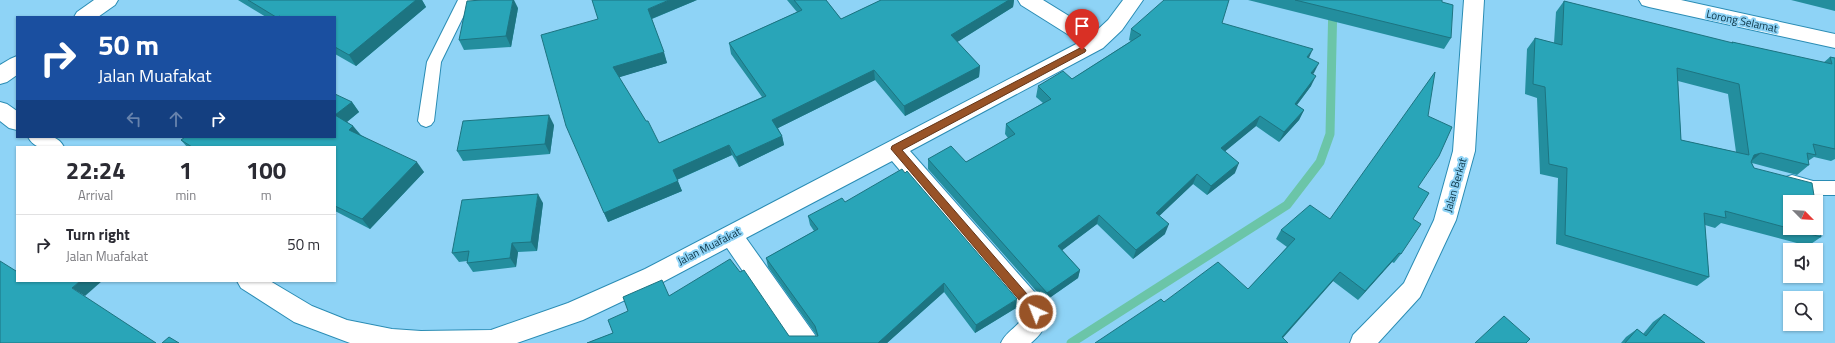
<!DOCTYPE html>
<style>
:root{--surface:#fff;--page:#f2f2f3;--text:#2b2b33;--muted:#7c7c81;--line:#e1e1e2}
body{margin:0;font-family:"Titillium Web",sans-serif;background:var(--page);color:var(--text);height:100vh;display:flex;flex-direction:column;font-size:15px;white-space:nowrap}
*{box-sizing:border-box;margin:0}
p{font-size:13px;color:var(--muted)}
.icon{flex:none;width:22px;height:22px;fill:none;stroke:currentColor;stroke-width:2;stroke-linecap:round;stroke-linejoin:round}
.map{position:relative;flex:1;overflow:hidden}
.details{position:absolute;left:16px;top:146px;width:320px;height:136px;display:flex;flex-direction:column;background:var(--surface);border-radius:0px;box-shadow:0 1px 3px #0004}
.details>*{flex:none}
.banner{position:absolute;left:16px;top:16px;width:320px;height:122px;border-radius:0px;box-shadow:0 1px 3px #0004;background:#1a4fa0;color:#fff;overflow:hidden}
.needle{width:26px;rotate:114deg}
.tools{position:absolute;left:1783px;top:195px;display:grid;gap:8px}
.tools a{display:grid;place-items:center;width:40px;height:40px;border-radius:0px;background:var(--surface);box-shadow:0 1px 3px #0004;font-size:20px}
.pin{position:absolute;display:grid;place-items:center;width:34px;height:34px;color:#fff;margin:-41px -17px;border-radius:50% 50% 50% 0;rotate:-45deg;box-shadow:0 0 4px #0007}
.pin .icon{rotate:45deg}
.me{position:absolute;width:44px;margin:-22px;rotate:317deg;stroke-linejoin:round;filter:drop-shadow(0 0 3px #0008)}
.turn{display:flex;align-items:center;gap:14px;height:84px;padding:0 16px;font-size:18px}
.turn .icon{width:52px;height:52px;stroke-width:2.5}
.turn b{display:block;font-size:28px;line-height:34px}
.lanes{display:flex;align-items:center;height:38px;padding:0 16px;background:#0003;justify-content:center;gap:20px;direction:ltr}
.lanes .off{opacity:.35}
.eta{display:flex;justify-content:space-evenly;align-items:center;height:68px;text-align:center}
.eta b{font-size:24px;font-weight:700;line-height:28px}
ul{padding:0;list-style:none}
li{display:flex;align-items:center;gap:12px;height:60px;padding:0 16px;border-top:1px solid var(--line)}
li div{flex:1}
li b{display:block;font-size:15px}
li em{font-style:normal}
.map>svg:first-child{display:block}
</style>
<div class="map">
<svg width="1835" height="343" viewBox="0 0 1835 343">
<rect width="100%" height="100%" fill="#8ed3f6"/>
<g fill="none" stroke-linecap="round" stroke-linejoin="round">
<polyline stroke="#6bc5a8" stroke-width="9" points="1071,343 1287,205 1320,162 1330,134 1333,0"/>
<g stroke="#2a8cb4" stroke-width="2">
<g id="service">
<polygon points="458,0 474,0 468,7 441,62 434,121 431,125 426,127 421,125 418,121 427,62"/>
<polygon points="1792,175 1813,181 1835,181 1835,195 1813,195 1786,187 1784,182 1786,177"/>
</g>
</g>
<g stroke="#2a8cb4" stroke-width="2">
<g id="minor">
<polygon points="94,0 118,0 115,5 98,17 74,17 77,12"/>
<path d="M 1018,0 L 1043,0 L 1095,32 L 1108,20 L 1123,0 L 1143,0 L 1122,30 L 1103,48 L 910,151 L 1045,304 C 1052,319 1043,333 1031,343 L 1001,343 C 1006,331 1019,327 1024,315 L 892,161 L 746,238 L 815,335 L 818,343 L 792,343 L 727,248 L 661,283 L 583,320 L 517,343 L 350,343 L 294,322 L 241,288 L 237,281 L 270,281 L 312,306 L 347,320 L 392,329 L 421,331 L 491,330 L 568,303 L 645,269 L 1080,42 L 1021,5 Z"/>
<polygon points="1464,0 1484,0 1475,151 1456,220 1420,297 1378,343 1350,343 1353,335 1404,283 1434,220 1453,151"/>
<polygon points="1639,0 1681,0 1835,34 1835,48 1649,7 1642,5"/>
<polygon points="17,56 17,75 7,82 0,84 0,65 10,59"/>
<polygon points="0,102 7,104 17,111 17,130 9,128 0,121"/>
<path d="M 28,137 C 43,137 56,132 64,147 C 49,147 36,152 28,137 Z"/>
</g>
</g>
<use href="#service" fill="#fff" fill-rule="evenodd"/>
<use href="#minor" fill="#fff" fill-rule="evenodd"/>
</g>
<g fill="#238e9e" fill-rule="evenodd">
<polygon points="238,0 422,0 426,7 356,66 335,54 335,17 266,17"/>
<polygon points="697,0 652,19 667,63 619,77 659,143 762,97 731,54 729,43 797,12 787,0 826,0 841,19 881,0 1014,0 1013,7 957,42 980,66 979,77 905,116 875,80 778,128 782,136 784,145 739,167 732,155 677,180 682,191 608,222 604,213 598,19"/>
<polygon points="1248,0 1442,0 1442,2 1451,38 1444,49"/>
<polygon points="1791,0 1835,0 1835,11"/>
<path d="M 1564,1 L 1731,43 L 1732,42 L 1823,63 L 1830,57 L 1835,58 L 1835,159 L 1831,161 L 1814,157 L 1808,161 L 1809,165 L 1797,175 L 1752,163 L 1754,168 L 1821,237 L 1808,246 L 1721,223 L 1715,228 L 1705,225 L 1709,277 L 1697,286 L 1556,244 L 1558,178 L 1540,174 L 1537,98 L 1525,94 L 1527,49 L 1535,38 L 1554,43 L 1556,12 ZM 1678,81 L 1728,94 L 1736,152 L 1681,140 Z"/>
<polygon points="518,8 511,47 464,50 459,40"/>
<polygon points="1222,23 1309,58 1313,74 1311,86 1297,105 1304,110 1299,120 1279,142 1256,126 1225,151 1235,173 1207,195 1193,184 1159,216 1165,234 1133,259 1097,224 1062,250 1080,270 1078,278 1045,301 928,169 928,159 966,162 1008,138 1005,134 1006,124 1043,103 1036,97 1038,86 1072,79 1131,41 1129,40 1131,29"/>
<polygon points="352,102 359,112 347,122 353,126 361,135 424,172 370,229 335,211 335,147 187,147 181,140"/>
<polygon points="1428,116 1418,187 1413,219 1401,254 1394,263 1392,262 1358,300 1333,281 1283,338 1164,302 1248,289 1287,247 1276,239 1281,230 1330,219"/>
<polygon points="554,125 550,154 463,161 457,151"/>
<polygon points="845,202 1016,308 975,333 944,292 887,343 587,343 613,333 669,296 740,272 789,336 817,336 768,267 766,258 814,231 810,225 808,216"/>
<polygon points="543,203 537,251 518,252 516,267 473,272 467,263 467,261 459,262 452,253"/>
<polygon points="1664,314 1705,343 1621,343 1626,337 1637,329 1643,334 1653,322"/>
</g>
<g fill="#1d7481">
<polygon points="416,0 422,0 426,7 356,66 349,55"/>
<polygon points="513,0 514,0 518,8 511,47 506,36"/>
<polygon points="669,0 697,0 651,19 648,9"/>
<polygon points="1009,0 1014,0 1013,7 951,46 951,35"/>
<polygon points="1313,49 1308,60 1307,57"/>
<polygon points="664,52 667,63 617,78 613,67"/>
<polygon points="1319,63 1314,73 1306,83 1311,73"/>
<polygon points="980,66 979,77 905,116 904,106"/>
<polygon points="874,70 875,80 774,130 772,120"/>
<polygon points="1316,76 1311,86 1290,114 1295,104"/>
<polygon points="352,102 359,112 343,125 335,115"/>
<polygon points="1304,110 1299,120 1279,142 1284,132"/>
<polygon points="549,115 554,125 550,154 545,144"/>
<polygon points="1260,116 1256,126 1217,158 1221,148"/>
<polygon points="353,126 361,136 349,130"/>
<polygon points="782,136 784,145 739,167 736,157"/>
<polygon points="729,145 732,155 676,180 673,170"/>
<polygon points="1761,153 1749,163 1754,155"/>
<polygon points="417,162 424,172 370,229 362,219"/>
<polygon points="1239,163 1235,173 1207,195 1211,186"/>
<polygon points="1197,174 1193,184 1153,222 1156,213"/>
<polygon points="678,181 682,191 608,222 604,213"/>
<polygon points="538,194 543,203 537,251 531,242"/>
<polygon points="1099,215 1097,224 1056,255 1058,246"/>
<polygon points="1169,224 1165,234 1133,259 1136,250"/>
<polygon points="512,243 518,252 516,267 510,258"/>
<polygon points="1399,253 1392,262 1358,300 1365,291"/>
<polygon points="1080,270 1078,278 1045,301 1047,293"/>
<polygon points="1340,272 1333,281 1278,343 1282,337"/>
<polygon points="80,281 102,281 85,296 72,288"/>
<polygon points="944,283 944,292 887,343 878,343"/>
<polygon points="1017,299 1016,308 975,333 976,325"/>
</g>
<g fill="#29a5b8" stroke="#1d7481" fill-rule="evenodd">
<polygon points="248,0 416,0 349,55 335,47 335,17 281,17 279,16 278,17 276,17"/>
<polygon points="483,0 513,0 506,36 459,40 467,1"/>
<polygon points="592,0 669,0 648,9 664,52 613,67 646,121 648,121 659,143 766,96 729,43 802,10 794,0 826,0 841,19 881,0 1009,0 951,35 980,66 904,106 874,70 772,120 782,136 736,157 729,145 673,170 678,181 604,213 566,126 541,35 598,19"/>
<polygon points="1164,0 1229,0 1222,23 1313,49 1307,57 1319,63 1311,73 1316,76 1295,104 1304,110 1284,132 1260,116 1221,148 1239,163 1211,186 1197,174 1156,213 1169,224 1136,250 1099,215 1058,246 1080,270 1047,293 928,159 951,146 966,162 1015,134 1006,124 1051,99 1038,86 1063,71 1072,79 1141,35 1131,29"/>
<polygon points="1295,0 1442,0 1442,2 1453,5 1451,38"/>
<path d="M 1564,1 L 1733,43 L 1732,42 L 1832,64 L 1830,57 L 1835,58 L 1835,149 L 1813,144 L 1816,155 L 1807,153 L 1809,165 L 1761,153 L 1754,155 L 1751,162 L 1754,168 L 1812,183 L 1815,202 L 1790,202 L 1790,228 L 1816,228 L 1816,206 L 1821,237 L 1725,211 L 1726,218 L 1704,213 L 1709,277 L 1565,235 L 1567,168 L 1549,164 L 1545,87 L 1533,84 L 1535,38 L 1562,45 ZM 1677,68 L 1739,84 L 1749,155 L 1681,140 Z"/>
<polygon points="1435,72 1428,116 1452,127 1439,156 1418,187 1429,193 1413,219 1421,224 1401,254 1399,253 1365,291 1340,272 1282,337 1288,343 1095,343 1161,299 1164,302 1218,262 1248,289 1295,239 1281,230 1310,205 1330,219"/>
<polygon points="335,94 352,102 335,115 353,126 349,130 417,162 362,219 335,206 335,147 192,147 181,140 185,137 335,137"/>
<polygon points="549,115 545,144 457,151 463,121"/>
<polygon points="902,169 905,173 907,171 1017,299 976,325 944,283 878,343 587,343 613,333 608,320 628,311 623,297 662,280 669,296 730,259 740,272 744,270 789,336 818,336 815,326 766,258 818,229 808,216 842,198 845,202"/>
<polygon points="538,194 531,242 512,243 510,258 467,263 469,251 452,253 462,200"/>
<polygon points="0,261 16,271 17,270 17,281 80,281 72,288 156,343 0,343"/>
<polygon points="1664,314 1705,343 1625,343 1637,329 1646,336"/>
<polygon points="1504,316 1530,339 1526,343 1475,343"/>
<polygon points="169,337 179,343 162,343"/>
</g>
<polygon fill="#985327" stroke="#633619" points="1082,47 1086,50 1085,52 902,150 1040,309 1041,312 1040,315 1036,316 1032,315 891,149 892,146"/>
<g text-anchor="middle" stroke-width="4" stroke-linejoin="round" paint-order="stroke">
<g font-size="11" fill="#0b3344" stroke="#8ed3f6">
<text transform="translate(1742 21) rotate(12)" y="4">Lorong Selamat</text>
<text transform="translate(1455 185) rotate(-74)" y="4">Jalan Berkat</text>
<text transform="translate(709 246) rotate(-27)" y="4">Jalan Muafakat</text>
</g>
</g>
</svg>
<div class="tools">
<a><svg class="needle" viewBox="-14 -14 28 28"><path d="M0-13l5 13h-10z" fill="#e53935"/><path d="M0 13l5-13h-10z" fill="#7c7c81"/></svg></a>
<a><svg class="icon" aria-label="sound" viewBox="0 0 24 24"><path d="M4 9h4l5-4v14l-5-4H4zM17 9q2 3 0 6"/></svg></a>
<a><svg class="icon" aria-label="search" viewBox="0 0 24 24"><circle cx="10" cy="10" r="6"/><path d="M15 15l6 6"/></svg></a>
</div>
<div class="pin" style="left:1082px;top:50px;background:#d93025"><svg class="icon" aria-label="arrive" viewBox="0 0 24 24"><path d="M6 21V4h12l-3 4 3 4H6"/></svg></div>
<svg class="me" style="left:1036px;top:312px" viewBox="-20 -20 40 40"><circle r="17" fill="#985327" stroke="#fff" stroke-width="3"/><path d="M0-11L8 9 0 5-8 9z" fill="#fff"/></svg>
<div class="banner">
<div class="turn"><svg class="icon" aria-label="right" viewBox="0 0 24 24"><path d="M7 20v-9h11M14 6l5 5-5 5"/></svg><div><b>50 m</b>Jalan Muafakat</div></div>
<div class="lanes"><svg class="icon off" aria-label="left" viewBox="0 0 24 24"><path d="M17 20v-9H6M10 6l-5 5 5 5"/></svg><svg class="icon off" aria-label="ahead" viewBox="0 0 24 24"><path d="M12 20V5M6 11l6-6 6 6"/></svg><svg class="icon" aria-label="right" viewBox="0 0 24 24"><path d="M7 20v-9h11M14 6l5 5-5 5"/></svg></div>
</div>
<section class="details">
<div class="eta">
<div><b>22:24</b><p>Arrival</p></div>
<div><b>1</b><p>min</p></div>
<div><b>100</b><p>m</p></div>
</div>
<ul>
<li><svg class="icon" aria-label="right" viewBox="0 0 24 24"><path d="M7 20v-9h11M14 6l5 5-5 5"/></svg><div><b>Turn right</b><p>Jalan Muafakat</p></div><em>50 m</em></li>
</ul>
</section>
</div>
